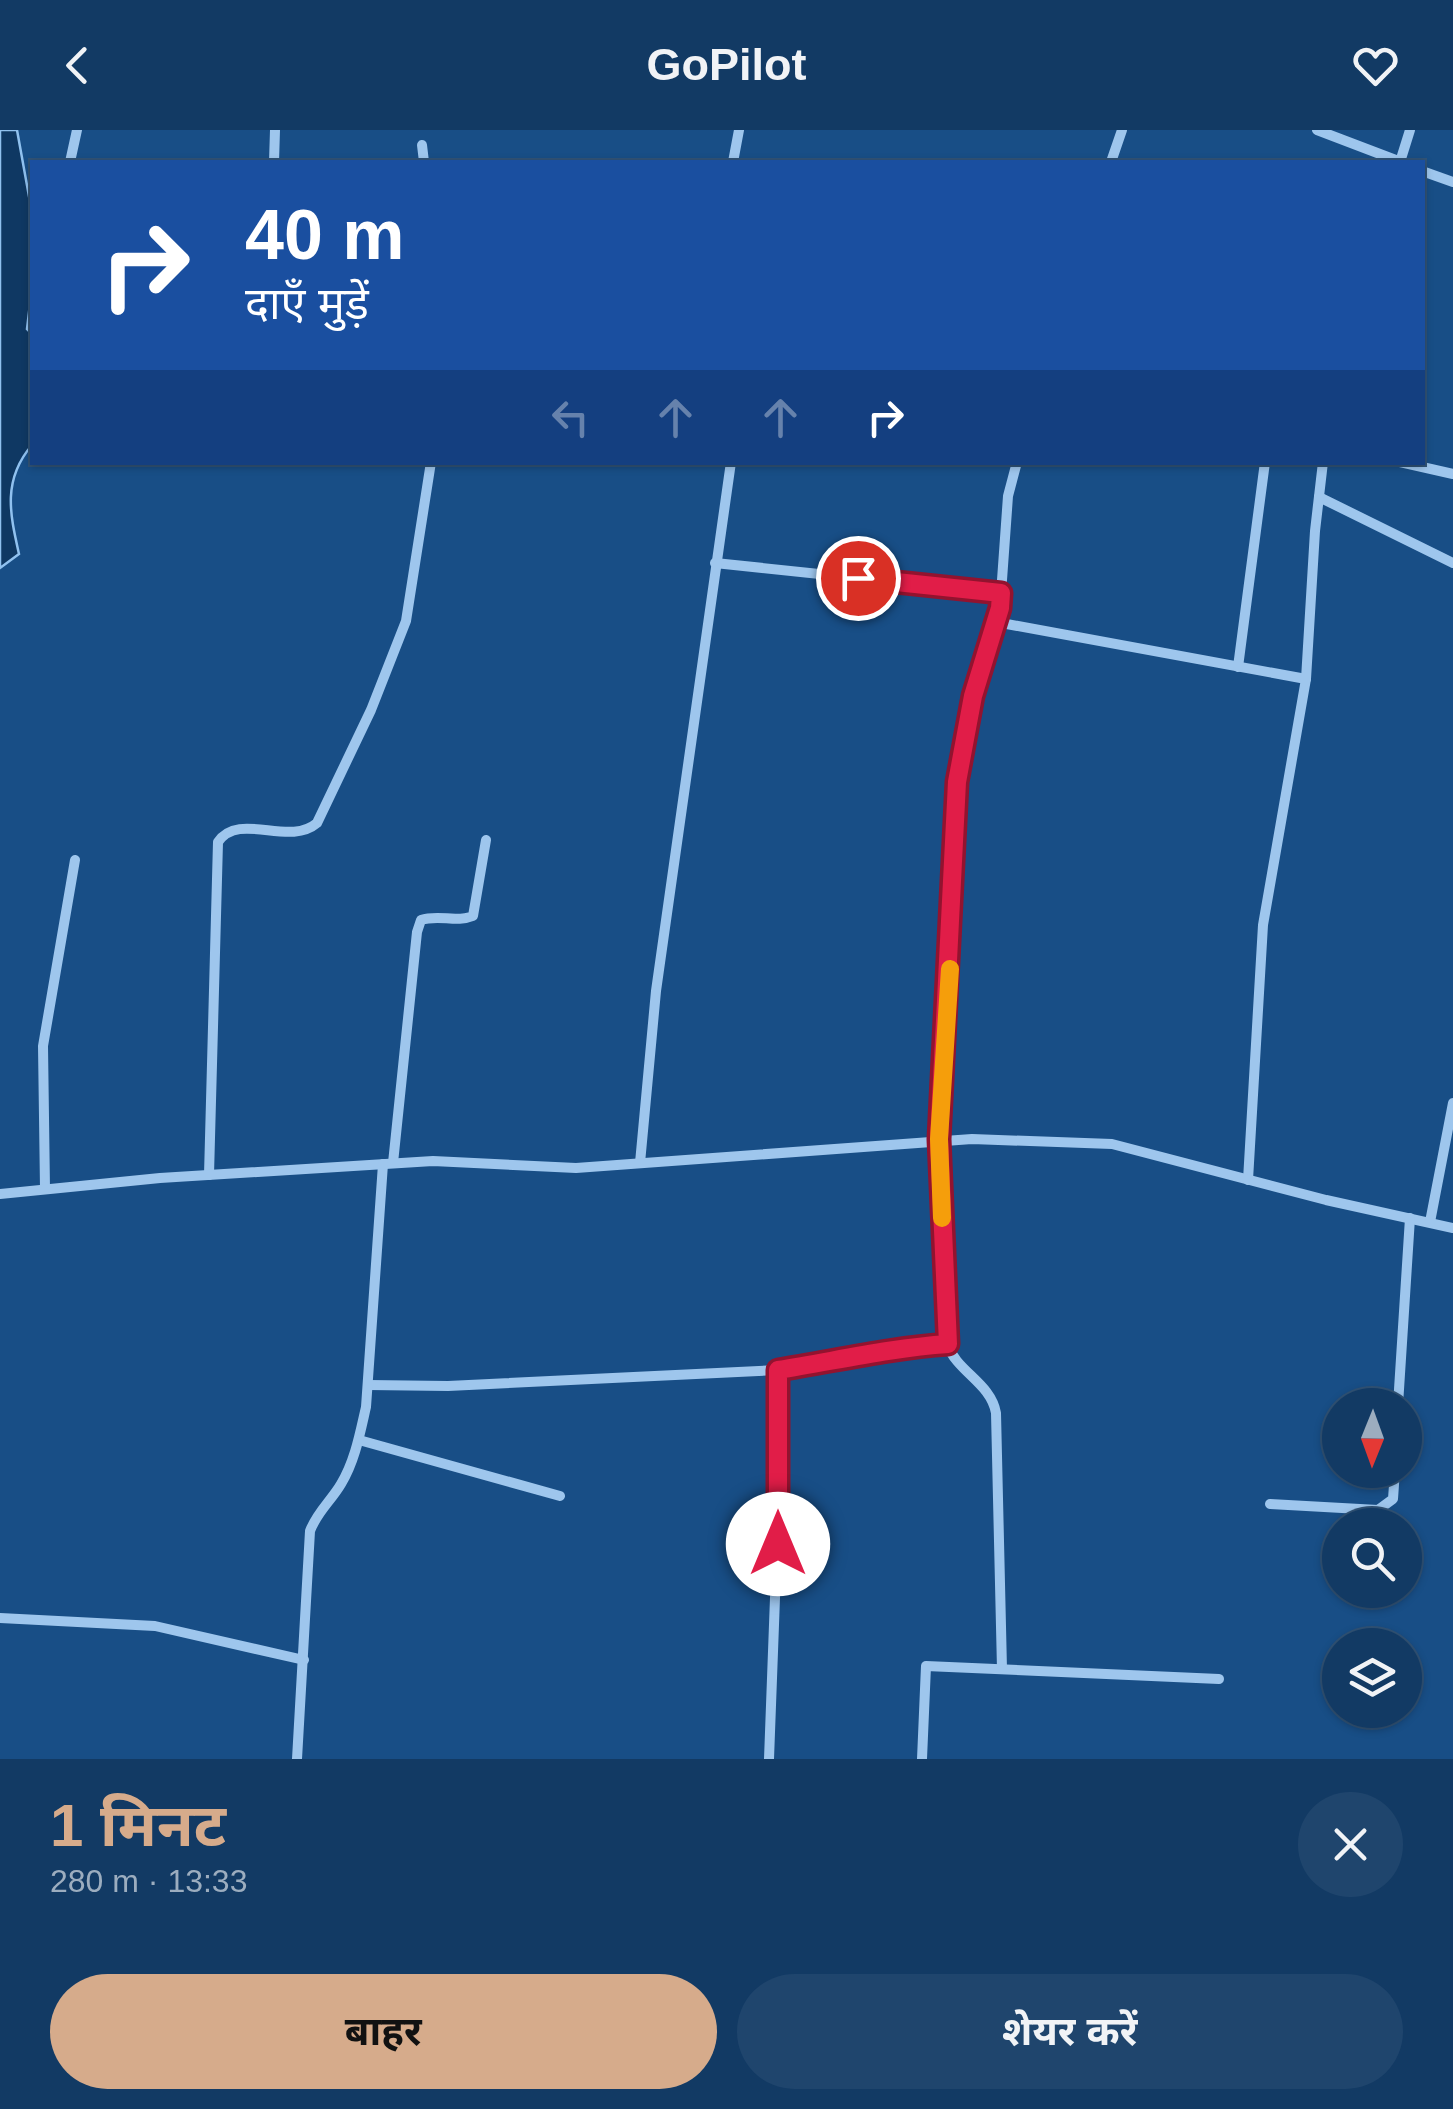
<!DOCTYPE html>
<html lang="hi">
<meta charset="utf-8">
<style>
:root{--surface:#123a64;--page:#1f456d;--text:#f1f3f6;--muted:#9cadbf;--line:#315478;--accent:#d6ab8b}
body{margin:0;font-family:Helvetica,"Noto Sans Devanagari",sans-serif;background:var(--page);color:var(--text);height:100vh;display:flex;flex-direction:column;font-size:38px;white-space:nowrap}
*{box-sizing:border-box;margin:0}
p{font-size:32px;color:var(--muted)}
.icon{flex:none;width:55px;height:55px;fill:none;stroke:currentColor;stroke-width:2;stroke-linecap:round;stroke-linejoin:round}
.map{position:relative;height:1629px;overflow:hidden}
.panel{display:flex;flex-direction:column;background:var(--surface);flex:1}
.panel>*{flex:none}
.top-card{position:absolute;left:30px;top:30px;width:1395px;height:305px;border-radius:0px;box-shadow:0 2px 8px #0004,0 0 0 2px var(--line);background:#1a4fa0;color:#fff;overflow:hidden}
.needle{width:65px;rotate:181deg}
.controls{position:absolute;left:1322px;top:1258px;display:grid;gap:20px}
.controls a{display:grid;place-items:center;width:100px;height:100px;border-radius:50%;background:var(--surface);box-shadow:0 2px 8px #0004,0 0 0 2px var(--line);font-size:50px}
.pin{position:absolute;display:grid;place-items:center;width:85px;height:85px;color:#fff;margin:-42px;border:5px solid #fff;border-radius:50%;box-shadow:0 2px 10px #0007}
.me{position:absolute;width:110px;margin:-55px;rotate:0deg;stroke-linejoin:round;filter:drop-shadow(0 0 8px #0008)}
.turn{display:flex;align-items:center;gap:35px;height:210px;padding:0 50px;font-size:45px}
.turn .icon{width:130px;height:130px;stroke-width:2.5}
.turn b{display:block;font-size:70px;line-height:85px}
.lanes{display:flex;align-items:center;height:95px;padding:0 50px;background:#0003;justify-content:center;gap:50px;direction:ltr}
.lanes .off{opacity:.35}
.round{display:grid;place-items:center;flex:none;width:105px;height:105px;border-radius:52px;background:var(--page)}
.summary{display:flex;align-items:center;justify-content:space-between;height:170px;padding:0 50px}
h1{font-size:60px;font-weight:700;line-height:75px;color:var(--accent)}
.primary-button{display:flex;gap:20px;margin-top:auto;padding:20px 50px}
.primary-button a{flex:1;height:115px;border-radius:60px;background:var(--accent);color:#111;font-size:40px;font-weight:700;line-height:115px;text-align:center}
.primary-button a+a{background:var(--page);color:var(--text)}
header{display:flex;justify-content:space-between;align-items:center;height:130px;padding:0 50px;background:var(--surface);font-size:45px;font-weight:700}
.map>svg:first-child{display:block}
</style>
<header><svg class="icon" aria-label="back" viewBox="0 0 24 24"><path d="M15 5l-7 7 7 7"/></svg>GoPilot<svg class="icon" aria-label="heart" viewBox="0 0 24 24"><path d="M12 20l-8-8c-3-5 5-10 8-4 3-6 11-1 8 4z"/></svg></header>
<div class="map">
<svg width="1453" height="1629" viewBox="0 0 1453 1629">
<rect width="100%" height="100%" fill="#184e86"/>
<path fill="#0f3863" stroke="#90c1ef" stroke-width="2.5" d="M 0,0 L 17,0 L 32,83 L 32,157 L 27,199 L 32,204 L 32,315 C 2,350 10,384 19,424 L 0,438 Z"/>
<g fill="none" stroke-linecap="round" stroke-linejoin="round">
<g stroke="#9ec6ed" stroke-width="10">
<polyline points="1317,0 1401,32"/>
<polyline points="422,15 424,32"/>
<polyline points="70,32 77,0"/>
<polyline points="274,32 275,0"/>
<polyline points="733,32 739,0"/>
<polyline points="1111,32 1122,0"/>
<polyline points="1400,32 1410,0"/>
<polyline points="1422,41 1453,52"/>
<polyline points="1400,332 1453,344"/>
<polyline points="1319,367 1453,433"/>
<polyline points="715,433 1001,463"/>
<polyline points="996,492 1306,549"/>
<polyline points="1238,537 1265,332"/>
<path d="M 393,1033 L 417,802 L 421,790 C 439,784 456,793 473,786 L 486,710"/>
<polyline points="640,1033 656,861 731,332"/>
<path d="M 209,1045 L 218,712 C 239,681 289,717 317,693 L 371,580 L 406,491 L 431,332"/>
<polyline points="1248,1050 1263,795 1306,549 1315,401 1323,332"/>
<polyline points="45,1059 43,916 75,730"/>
<polyline points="0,1064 160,1048 433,1031 576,1038 972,1009 1112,1014 1326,1070 1453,1098"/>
<polyline points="1430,1092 1453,973"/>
<polyline points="368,1255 448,1256 777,1240 859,1227 890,1218 947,1214"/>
<polyline points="1398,1275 1410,1088"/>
<polyline points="359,1310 560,1366"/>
<polyline points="1270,1374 1378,1380 1393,1369 1395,1340"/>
<polyline points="0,1488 155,1496 304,1530"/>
<path d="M 1002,1539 L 996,1283 C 991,1253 957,1242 947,1214 L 939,1009 L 957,653 L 973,565 L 1000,478 L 1008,366 L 1017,332"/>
<path d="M 297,1629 L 310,1401 C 317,1382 331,1371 341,1354 C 355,1331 360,1303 366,1277 L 383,1034"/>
<polyline points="769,1629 777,1414 777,1240"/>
<polyline points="922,1629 926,1536 1219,1549"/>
</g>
</g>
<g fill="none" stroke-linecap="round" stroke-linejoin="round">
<g stroke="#92132f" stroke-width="25">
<path id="route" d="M 778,1414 L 778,1240 C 835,1231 890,1218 948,1214 L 939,1009 L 957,652 L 973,566 L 1000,478 L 1001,463 L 858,448"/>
</g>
<use href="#route" stroke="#e11d48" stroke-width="18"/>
<polyline stroke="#f59e0b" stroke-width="18" points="942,1088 939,1009 950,839"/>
</g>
</svg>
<div class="controls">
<a><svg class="needle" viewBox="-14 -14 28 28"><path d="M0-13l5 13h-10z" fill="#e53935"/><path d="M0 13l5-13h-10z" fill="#9cadbf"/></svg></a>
<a><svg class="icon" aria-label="search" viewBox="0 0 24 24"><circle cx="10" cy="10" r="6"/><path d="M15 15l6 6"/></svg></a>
<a><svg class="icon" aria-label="layers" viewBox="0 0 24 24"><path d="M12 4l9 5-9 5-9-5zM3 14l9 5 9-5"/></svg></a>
</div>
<div class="pin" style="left:858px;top:448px;background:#d93025"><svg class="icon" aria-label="arrive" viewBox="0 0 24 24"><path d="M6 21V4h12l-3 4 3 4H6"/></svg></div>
<svg class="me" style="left:778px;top:1414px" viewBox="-20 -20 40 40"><circle r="19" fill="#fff"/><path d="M0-13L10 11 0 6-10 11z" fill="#e11d48"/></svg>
<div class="top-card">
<div class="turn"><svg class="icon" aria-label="right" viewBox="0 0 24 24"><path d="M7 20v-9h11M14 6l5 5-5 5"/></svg><div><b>40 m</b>दाएँ मुड़ें</div></div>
<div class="lanes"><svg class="icon off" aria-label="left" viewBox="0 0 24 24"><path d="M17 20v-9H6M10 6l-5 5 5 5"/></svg><svg class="icon off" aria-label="ahead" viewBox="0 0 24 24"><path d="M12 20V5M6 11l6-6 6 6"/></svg><svg class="icon off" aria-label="ahead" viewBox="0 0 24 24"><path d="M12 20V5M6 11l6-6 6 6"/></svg><svg class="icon" aria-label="right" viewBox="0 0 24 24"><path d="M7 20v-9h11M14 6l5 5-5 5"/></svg></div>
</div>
</div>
<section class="panel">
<div class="summary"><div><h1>1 मिनट</h1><p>280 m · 13:33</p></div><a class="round"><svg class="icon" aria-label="close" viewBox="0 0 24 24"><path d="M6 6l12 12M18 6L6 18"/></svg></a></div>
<div class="primary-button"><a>बाहर</a><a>शेयर करें</a></div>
</section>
